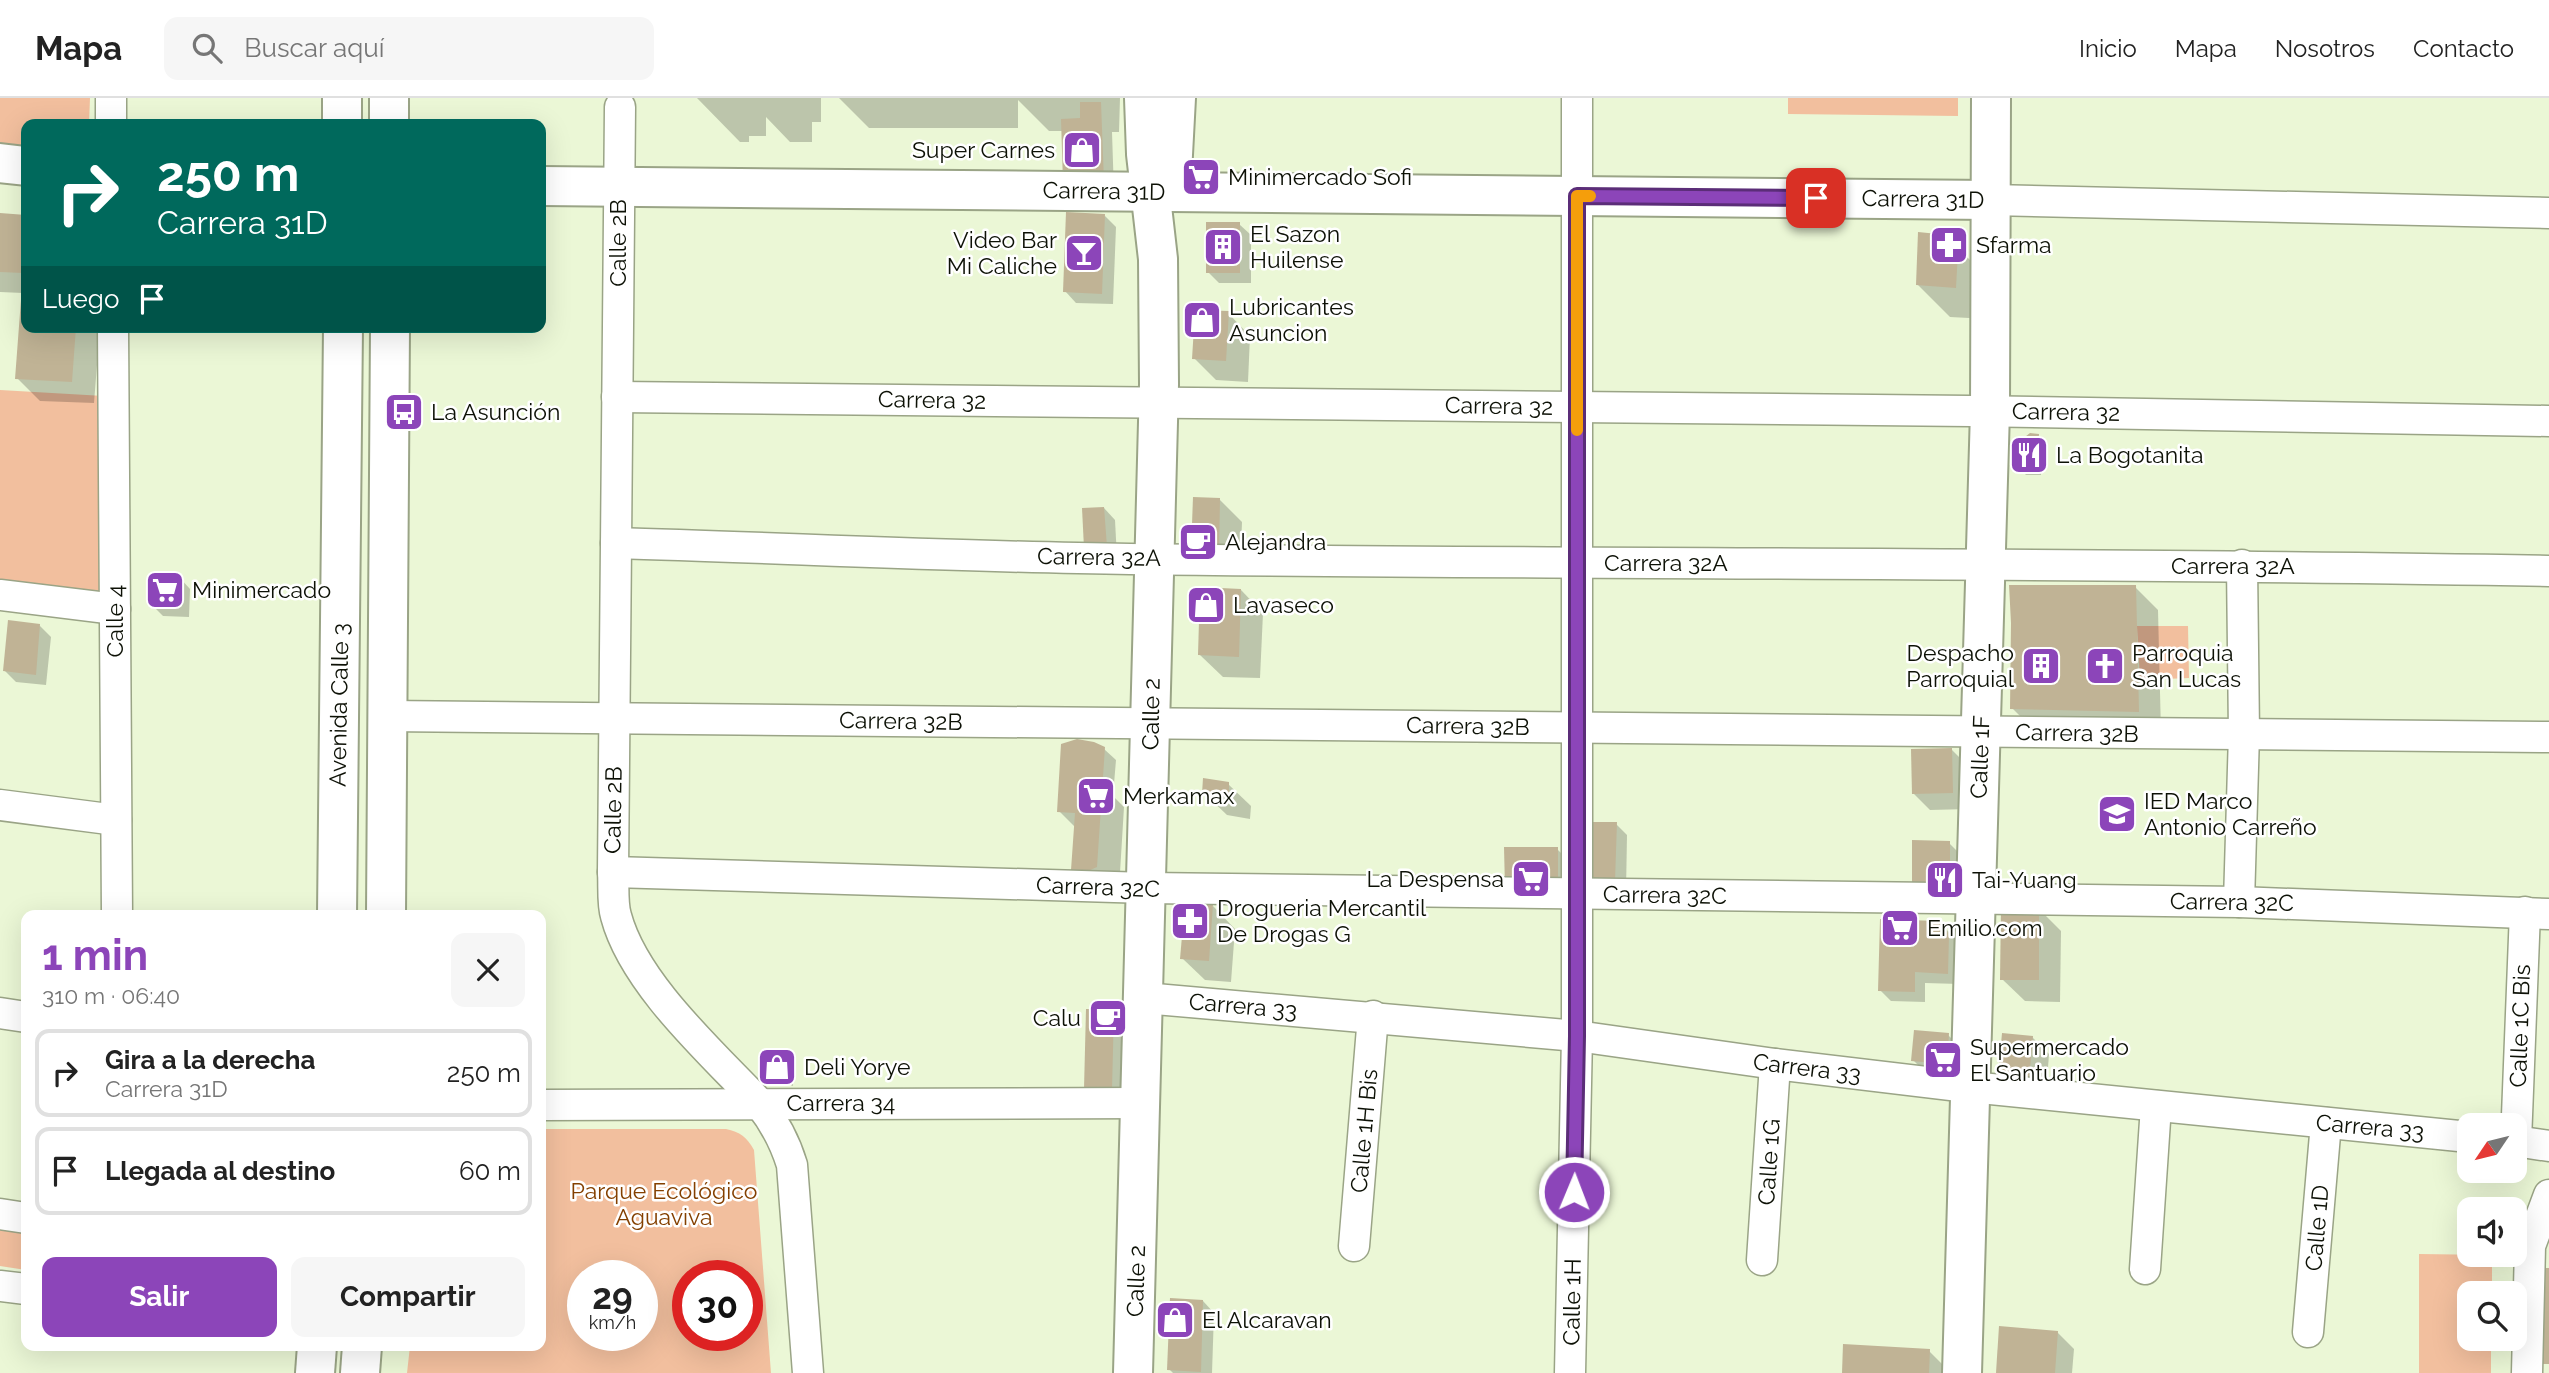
<!DOCTYPE html>
<html lang="es">
<meta charset="utf-8">
<style>
:root{--surface:#fff;--page:#f6f6f6;--text:#222;--muted:#767676;--line:#e0e0e0;--accent:#8c45b9}
body{margin:0;font-family:Raleway,sans-serif;background:var(--page);color:var(--text);height:100vh;display:flex;flex-direction:column;font-size:26px;white-space:nowrap}
*{box-sizing:border-box;margin:0}
p{font-size:23px;color:var(--muted)}
.icon{flex:none;width:38px;height:38px;fill:none;stroke:currentColor;stroke-width:2;stroke-linecap:round;stroke-linejoin:round}
.map{position:relative;flex:1;overflow:hidden}
.panel{position:absolute;left:21px;top:812px;width:525px;height:441px;display:flex;flex-direction:column;background:var(--surface);border-radius:14px;box-shadow:0 7px 28px #0002}
.panel>*{flex:none}
.guide{position:absolute;left:21px;top:21px;width:525px;height:214px;border-radius:14px;box-shadow:0 7px 28px #0002;background:#00695c;color:#fff;overflow:hidden}
.needle{width:46px;rotate:235deg}
.fabs{position:absolute;left:2457px;top:1015px;display:grid;gap:14px}
.fabs a{display:grid;place-items:center;width:70px;height:70px;border-radius:14px;background:var(--surface);box-shadow:0 7px 28px #0002;font-size:35px}
.speed{position:absolute;left:567px;top:1162px;display:flex;gap:14px;font-size:35px;font-weight:700;text-align:center}
.speed>*{display:grid;place-content:center;width:91px;height:91px;border-radius:50%;background:var(--surface);box-shadow:0 7px 28px #0002;line-height:1}
.speed small{font-size:18px;font-weight:400}
.speed .limit{border:10px solid #d22;background:#fff;color:#111}
.pin{position:absolute;display:grid;place-items:center;width:60px;height:60px;color:#fff;margin:-30px;border-radius:14px;box-shadow:0 4px 10px #0006}
.me{position:absolute;width:77px;margin:-38px;rotate:1deg;stroke-linejoin:round;filter:drop-shadow(0 0 5px #0008)}
.turn{display:flex;align-items:center;gap:24px;height:147px;padding:0 21px;font-size:32px}
.turn .icon{width:91px;height:91px;stroke-width:2.5}
.turn b{display:block;font-size:49px;line-height:60px}
.then{display:flex;align-items:center;height:66px;padding:0 21px;background:#0003;gap:14px;font-size:26px}
.round{display:grid;place-items:center;flex:none;width:74px;height:74px;border-radius:14px;background:var(--page)}
.summary{display:flex;align-items:center;justify-content:space-between;height:119px;padding:0 21px}
h1{font-size:42px;font-weight:700;line-height:52px;color:var(--accent)}
.cta{display:flex;gap:14px;margin-top:auto;padding:14px 21px}
.cta a{flex:1;height:80px;border-radius:14px;background:var(--accent);color:#fff;font-size:28px;font-weight:700;line-height:80px;text-align:center}
.cta a+a{background:var(--page);color:var(--text)}
ul{padding:0;list-style:none}
li{display:flex;align-items:center;gap:21px;height:88px;margin:0 14px 10px;padding:0 7px;border:4px solid var(--line);border-radius:14px}
li div{flex:1}
li b{display:block;font-size:26px}
li em{font-style:normal}
header{display:flex;align-items:center;gap:42px;box-sizing:border-box;height:98px;padding:0 35px;background:var(--surface);border-bottom:2px solid var(--line)}
header strong{font-size:33px}
nav{display:flex;gap:38px;margin-inline-start:auto;font-size:24px}
.search{width:490px;height:63px;background:var(--page);display:flex;align-items:center;gap:18px;box-sizing:border-box;padding:0 24px;border-radius:14px;color:var(--muted);font-size:26px}
.map>svg:first-child{display:block}
</style>
<header>
<strong>Mapa</strong>
<div class="search"><svg class="icon" aria-label="search" viewBox="0 0 24 24"><circle cx="10" cy="10" r="6"/><path d="M15 15l6 6"/></svg>Buscar aquí</div>
<nav><a>Inicio</a><a>Mapa</a><a>Nosotros</a><a>Contacto</a></nav>
</header>
<div class="map">
<svg width="2549" height="1275" viewBox="0 0 2549 1275">
<rect width="100%" height="100%" fill="#ebf7d6"/>
<g fill="#f2bf9e" fill-rule="evenodd">
<polygon points="0,0 90,0 89,26 26,26 26,49 0,45"/>
<polygon points="1788,0 1958,0 1958,18 1788,16"/>
<polygon points="0,292 104,298 109,499 0,483"/>
<polygon points="2137,528 2188,528 2189,580 2140,582"/>
<path d="M 541,1031 L 726,1031 C 740,1034 747,1039 754,1052 L 771,1275 L 407,1275 L 410,1248 L 541,1248 ZM 583,1178 L 642,1178 L 642,1237 L 583,1237 ZM 688,1178 L 747,1178 L 747,1237 L 688,1237 Z"/>
<polygon points="0,1132 26,1135 26,1172 0,1168"/>
<polygon points="2419,1156 2492,1157 2492,1195 2469,1195 2469,1241 2491,1241 2491,1275 2419,1275"/>
</g>
<g fill="#0003">
<polygon points="697,0 821,0 821,24 812,24 812,44 790,44 766,19 766,38 749,38 749,44 740,44"/>
<polygon points="839,0 1120,0 1119,34 1112,34 1114,95 1063,33 1049,33 1018,2 1018,30 869,30"/>
<polygon points="0,117 26,119 26,229 100,229 94,305 40,303 17,280 23,195 0,194"/>
<polygon points="1105,118 1116,129 1113,206 1076,205 1065,193"/>
<polygon points="1239,126 1251,137 1251,185 1219,185 1208,174"/>
<polygon points="1951,143 1984,176 1988,221 1950,219 1918,187"/>
<polygon points="1228,215 1250,238 1248,284 1216,282 1194,260"/>
<polygon points="2038,338 2043,343 2041,377 2026,377 2021,372"/>
<polygon points="1219,401 1242,424 1240,477 1215,476"/>
<polygon points="1104,410 1115,422 1117,460 1097,461"/>
<polygon points="179,479 190,491 189,519 163,518 152,507"/>
<polygon points="2135,489 2158,512 2161,635 2029,627 2012,610"/>
<polygon points="1241,492 1263,515 1260,580 1223,579 1200,557"/>
<polygon points="39,527 51,539 46,587 16,584 5,573"/>
<polygon points="1104,651 1116,662 1113,698 1124,709 1119,791 1096,793 1073,771 1076,730 1059,713"/>
<polygon points="1951,651 1968,668 1969,711 1930,712 1913,695"/>
<polygon points="1228,686 1251,708 1250,721 1227,717 1204,695"/>
<polygon points="1616,726 1627,737 1626,794 1608,793"/>
<polygon points="1949,745 1966,762 1966,804 1930,803"/>
<polygon points="1506,751 1557,751 1568,762 1569,791"/>
<polygon points="1213,808 1235,831 1231,884 1205,882 1182,860"/>
<polygon points="2038,810 2061,833 2060,904 2025,903 2002,881"/>
<polygon points="1942,827 1953,838 1960,850 1959,886 1925,885 1925,904 1891,903 1880,892"/>
<polygon points="1113,913 1125,924 1123,1002 1097,1001"/>
<polygon points="1948,937 1959,948 1957,976 1924,973 1913,962"/>
<polygon points="2032,939 2049,956 2046,997 2017,994"/>
<polygon points="787,963 792,968 793,988 778,982 773,976"/>
<polygon points="1203,1203 1214,1215 1212,1275 1173,1275 1169,1271"/>
<polygon points="2057,1234 2074,1251 2072,1275 1998,1275"/>
<polygon points="1929,1253 1946,1270 1946,1275 1844,1275"/>
</g>
<g fill="#c0b395">
<polygon points="1080,4 1101,4 1104,84 1063,85 1061,21 1080,20"/>
<polygon points="1066,114 1105,116 1102,196 1063,194"/>
<polygon points="0,115 26,117 26,229 76,229 72,284 15,281 23,175 0,174"/>
<rect x="1206" y="124" width="34" height="51"/>
<polygon points="1918,134 1938,136 1952,142 1958,153 1956,190 1916,187"/>
<polygon points="1195,212 1229,213 1226,263 1192,261"/>
<polygon points="2030,335 2039,336 2037,373 2020,372 2021,342"/>
<polygon points="1193,399 1220,400 1219,456 1191,454"/>
<polygon points="1104,409 1107,449 1084,450 1082,410"/>
<polygon points="152,476 180,478 179,509 150,507"/>
<polygon points="2009,487 2136,487 2139,614 2010,611 2011,525"/>
<polygon points="1200,489 1241,491 1239,559 1198,557"/>
<polygon points="8,522 40,526 36,577 3,573"/>
<polygon points="1077,641 1094,644 1105,649 1097,769 1088,773 1071,772 1075,715 1057,714 1061,646"/>
<polygon points="1952,650 1953,695 1912,696 1911,651"/>
<polygon points="1203,680 1229,684 1229,699 1202,696"/>
<polygon points="1591,724 1617,724 1615,783 1595,783 1590,777"/>
<polygon points="1912,742 1950,743 1950,788 1912,787"/>
<polygon points="1504,749 1558,749 1558,780 1543,789 1505,790"/>
<polygon points="1185,804 1213,806 1209,863 1180,861"/>
<polygon points="2001,808 2039,809 2039,882 2000,882"/>
<polygon points="1880,821 1938,823 1943,825 1949,837 1948,876 1915,874 1915,894 1878,893"/>
<polygon points="1086,911 1114,911 1112,992 1084,991"/>
<polygon points="1914,932 1949,935 1947,966 1911,963"/>
<polygon points="2002,935 2033,938 2029,981 1998,978"/>
<polygon points="760,961 788,961 788,984 771,977"/>
<polygon points="2545,1170 2549,1170 2549,1266 2542,1266"/>
<polygon points="1170,1200 1203,1202 1201,1274 1167,1272"/>
<polygon points="1999,1228 2058,1233 2055,1275 1996,1275"/>
<polygon points="1843,1246 1930,1251 1929,1275 1842,1275"/>
</g>
<g fill="none" stroke-linecap="round" stroke-linejoin="round">
<g stroke="#9aa486" stroke-width="33">
<g id="minor">
<polyline points="111,0 111,26"/>
<path d="M 620,9 L 613,774 C 614,788 612,805 616,818 C 634,886 712,955 760,1006 C 775,1025 785,1044 792,1067 L 808,1275"/>
<polyline points="1991,102 2549,115"/>
<polyline points="113,229 117,817"/>
<polyline points="617,299 1970,313 2549,323"/>
<path d="M 616,445 C 787,450 959,459 1130,461 C 1603,467 2076,464 2549,473"/>
<polyline points="0,497 115,511"/>
<polyline points="387,618 2549,639"/>
<polyline points="0,707 116,722"/>
<polyline points="613,774 1147,790 2239,804 2549,816"/>
<polyline points="2239,804 2244,636 2242,467"/>
<polyline points="1144,900 1577,938 1775,966 1951,987 2469,1039"/>
<polyline points="0,915 26,919"/>
<polyline points="541,1007 1141,1005"/>
<polyline points="2515,1043 2549,1048"/>
<polyline points="2516,1043 2525,814"/>
<polyline points="0,1116 26,1120"/>
<polyline points="1354,1148 1373,918"/>
<polyline points="1762,1162 1775,966"/>
<polyline points="2145,1171 2156,1008"/>
<polyline points="0,1188 26,1191"/>
<polyline points="2308,1234 2326,1025"/>
<polyline points="1570,1275 1577,938 1577,0"/>
<polyline points="2527,1275 2530,1148 2549,1097"/>
</g>
</g>
<g stroke="#9aa486" stroke-width="42">
<g id="tertiary">
<polyline points="0,65 26,68"/>
<polyline points="541,88 1991,102"/>
<polyline points="1171,94 1176,0"/>
<polyline points="1133,1275 1159,286 1158,161 1146,56 1144,0"/>
<polyline points="1962,1275 1990,313 1991,0"/>
</g>
</g>
<g stroke="#9aa486" stroke-width="42">
<g id="secondary">
<polyline points="342,0 342,26"/>
<polyline points="389,0 389,26"/>
<polyline points="337,817 343,229"/>
<polyline points="386,817 390,229"/>
<polyline points="315,1275 317,1248"/>
<polyline points="360,1275 362,1248"/>
</g>
</g>
<use href="#minor" stroke="#fff" stroke-width="30"/>
<use href="#tertiary" stroke="#fff" stroke-width="38"/>
<use href="#secondary" stroke="#fff" stroke-width="38"/>
</g>
<g fill="none" stroke-linecap="round" stroke-linejoin="round">
<g stroke="#5b2d78" stroke-width="18">
<polyline id="route" points="1574,1094 1577,938 1577,98 1816,100"/>
</g>
<use href="#route" stroke="#8c45b9" stroke-width="12"/>
<polyline stroke="#f59e0b" stroke-width="12" points="1577,332 1577,98 1590,98"/>
</g>
<defs>
<g id="shop-square" transform="scale(2.0125)"><rect x="-9" y="-9" width="18" height="18" rx="4" fill="#8c45b9" stroke="#fff"/><path d="M-5-2.5h2.3a2.7 3.5 0 0 1 5.4 0H5L5.5 6h-11ZM-1.5-2.5h3a1.5 2.3 0 0 0-3 0Z" fill="#fff"/></g>
<g id="supermarket-square" transform="scale(2.0125)"><rect x="-9" y="-9" width="18" height="18" rx="4" fill="#8c45b9" stroke="#fff"/><path d="M-6-5.5h2.5l.6 2H6L4.5 2H-2.5L-4.4-4H-6ZM-1.5 3.2a1.3 1.3 0 1 0 .1 0ZM3 3.2a1.3 1.3 0 1 0 .1 0Z" fill="#fff"/></g>
<g id="pharmacy-square" transform="scale(2.0125)"><rect x="-9" y="-9" width="18" height="18" rx="4" fill="#8c45b9" stroke="#fff"/><path d="M-2-6h4v4h4v4h-4v4h-4v-4h-4v-4h4Z" fill="#fff"/></g>
<g id="building-square" transform="scale(2.0125)"><rect x="-9" y="-9" width="18" height="18" rx="4" fill="#8c45b9" stroke="#fff"/><path d="M-4-6H4V6H1V3H-1V6H-4ZM-2.5-4.3h1.7v1.8h-1.7ZM.8-4.3h1.7v1.8H.8ZM-2.5-1h1.7V.8h-1.7ZM.8-1h1.7V.8H.8Z" fill="#fff"/></g>
<g id="bar-square" transform="scale(2.0125)"><rect x="-9" y="-9" width="18" height="18" rx="4" fill="#8c45b9" stroke="#fff"/><path d="M-6-5H6L.8 .8V4.5H3.5V6h-7V4.5H-.8V.8Z" fill="#fff"/></g>
<g id="bus-square" transform="scale(2.0125)"><rect x="-9" y="-9" width="18" height="18" rx="4" fill="#8c45b9" stroke="#fff"/><path d="M-5-6H5V4H4V6H2V4H-2V6H-4V4H-5ZM-3.5-4V0h7V-4ZM-3.5 1.2v1.5H-2V1.2ZM2 1.2v1.5H3.5V1.2Z" fill="#fff"/></g>
<g id="restaurant-square" transform="scale(2.0125)"><rect x="-9" y="-9" width="18" height="18" rx="4" fill="#8c45b9" stroke="#fff"/><path d="M-5-6h1v4h1v-4h1v4h1v-4h1v5L-1.5 .5V6h-2V.5L-5-1ZM5-6V6H3V1.5H1.5Q1.5-4 5-6Z" fill="#fff"/></g>
<g id="cafe-square" transform="scale(2.0125)"><rect x="-9" y="-9" width="18" height="18" rx="4" fill="#8c45b9" stroke="#fff"/><path d="M-5.5-4.5H6V0H3Q3 3.5 0 3.5H-2.5Q-5.5 3.5-5.5 0ZM3-3.2v2h1.7v-2ZM-6 4.5H4V6H-6Z" fill="#fff"/></g>
<g id="church-square" transform="scale(2.0125)"><rect x="-9" y="-9" width="18" height="18" rx="4" fill="#8c45b9" stroke="#fff"/><path d="M-1.2-6h2.4v3.5h3.3v2.4h-3.3V6h-2.4V-.1h-3.3v-2.4h3.3Z" fill="#fff"/></g>
<g id="school-square" transform="scale(2.0125)"><rect x="-9" y="-9" width="18" height="18" rx="4" fill="#8c45b9" stroke="#fff"/><path d="M0-5L7-2L0 1L-7-2ZM-4 1L0 2.5L4 1V4Q0 6-4 4Z" fill="#fff"/></g>
</defs>
<g fill-rule="evenodd">
<use href="#shop-square" x="1082" y="52"/>
<use href="#supermarket-square" x="1201" y="79"/>
<use href="#pharmacy-square" x="1949" y="147"/>
<use href="#building-square" x="1223" y="149"/>
<use href="#bar-square" x="1084" y="155"/>
<use href="#shop-square" x="1202" y="222"/>
<use href="#bus-square" x="404" y="314"/>
<use href="#restaurant-square" x="2029" y="357"/>
<use href="#cafe-square" x="1198" y="444"/>
<use href="#supermarket-square" x="165" y="492"/>
<use href="#shop-square" x="1206" y="507"/>
<use href="#building-square" x="2041" y="568"/>
<use href="#church-square" x="2105" y="568"/>
<use href="#supermarket-square" x="1096" y="698"/>
<use href="#school-square" x="2117" y="716"/>
<use href="#supermarket-square" x="1531" y="781"/>
<use href="#restaurant-square" x="1945" y="782"/>
<use href="#pharmacy-square" x="1190" y="823"/>
<use href="#supermarket-square" x="1900" y="830"/>
<use href="#cafe-square" x="1108" y="920"/>
<use href="#supermarket-square" x="1943" y="962"/>
<use href="#shop-square" x="777" y="969"/>
<use href="#shop-square" x="1175" y="1222"/>
</g>
<g text-anchor="middle" stroke-width="5" stroke-linejoin="round" paint-order="stroke">
<g font-size="23" fill="#0d1106" stroke="#fff" text-anchor="start">
<text x="1055" y="60" text-anchor="end">Super Carnes</text>
<text x="1228" y="87">Minimercado Sofi</text>
<text x="1250" y="144">El Sazon<tspan x="1250" dy="26">Huilense</tspan></text>
<text x="1057" y="150" text-anchor="end">Video Bar<tspan x="1057" dy="26">Mi Caliche</tspan></text>
<text x="1976" y="155">Sfarma</text>
<text x="1229" y="217">Lubricantes<tspan x="1229" dy="26">Asuncion</tspan></text>
<text x="431" y="322">La Asunción</text>
<text x="2056" y="365">La Bogotanita</text>
<text x="1225" y="452">Alejandra</text>
<text x="192" y="500">Minimercado</text>
<text x="1233" y="515">Lavaseco</text>
<text x="2014" y="563" text-anchor="end">Despacho<tspan x="2014" dy="26">Parroquial</tspan></text>
<text x="2132" y="563">Parroquia<tspan x="2132" dy="26">San Lucas</tspan></text>
<text x="1123" y="706">Merkamax</text>
<text x="2144" y="711">IED Marco<tspan x="2144" dy="26">Antonio Carreño</tspan></text>
<text x="1504" y="789" text-anchor="end">La Despensa</text>
<text x="1972" y="790">Tai-Yuang</text>
<text x="1217" y="818">Drogueria Mercantil<tspan x="1217" dy="26">De Drogas G</tspan></text>
<text x="1927" y="838">Emilio.com</text>
<text x="1081" y="928" text-anchor="end">Calu</text>
<text x="1970" y="957">Supermercado<tspan x="1970" dy="26">El Santuario</tspan></text>
<text x="804" y="977">Deli Yorye</text>
<text x="1202" y="1230">El Alcaravan</text>
</g>
<g font-size="23" fill="#0d1106" stroke="#fff">
<text transform="translate(1104 93) rotate(1)" y="8">Carrera 31D</text>
<text transform="translate(1923 101) rotate(1)" y="8">Carrera 31D</text>
<text transform="translate(618 145) rotate(-90)" y="8">Calle 2B</text>
<text transform="translate(932 302) rotate(1)" y="8">Carrera 32</text>
<text transform="translate(1499 308) rotate(1)" y="8">Carrera 32</text>
<text transform="translate(2066 314) rotate(1)" y="8">Carrera 32</text>
<text transform="translate(1099 459) rotate(1)" y="8">Carrera 32A</text>
<text x="1666" y="473">Carrera 32A</text>
<text x="2233" y="476">Carrera 32A</text>
<text transform="translate(115 523) rotate(-90)" y="8">Calle 4</text>
<text transform="translate(339 607) rotate(-89)" y="8">Avenida Calle 3</text>
<text transform="translate(1151 616) rotate(-89)" y="8">Calle 2</text>
<text transform="translate(901 623) rotate(1)" y="8">Carrera 32B</text>
<text transform="translate(1468 628) rotate(1)" y="8">Carrera 32B</text>
<text transform="translate(2077 635) rotate(1)" y="8">Carrera 32B</text>
<text transform="translate(1980 659) rotate(-88)" y="8">Calle 1F</text>
<text transform="translate(613 712) rotate(-89)" y="8">Calle 2B</text>
<text transform="translate(1098 789) rotate(2)" y="8">Carrera 32C</text>
<text transform="translate(1665 797) rotate(1)" y="8">Carrera 32C</text>
<text transform="translate(2232 804) rotate(1)" y="8">Carrera 32C</text>
<text transform="translate(1243 908) rotate(5)" y="8">Carrera 33</text>
<text transform="translate(2520 928) rotate(-88)" y="8">Calle 1C Bis</text>
<text transform="translate(1807 970) rotate(7)" y="8">Carrera 33</text>
<text x="841" y="1013">Carrera 34</text>
<text transform="translate(2370 1029) rotate(5)" y="8">Carrera 33</text>
<text transform="translate(1364 1033) rotate(-85)" y="8">Calle 1H Bis</text>
<text transform="translate(1769 1064) rotate(-86)" y="8">Calle 1G</text>
<text transform="translate(2317 1130) rotate(-85)" y="8">Calle 1D</text>
<text transform="translate(1136 1183) rotate(-88)" y="8">Calle 2</text>
<text transform="translate(1572 1204) rotate(-89)" y="8">Calle 1H</text>
</g>
<g font-size="23" fill="#844000" stroke="#fff">
<text x="664" y="1101">Parque Ecológico<tspan x="664" dy="26">Aguaviva</tspan></text>
</g>
</g>
</svg>
<div class="fabs">
<a><svg class="needle" viewBox="-14 -14 28 28"><path d="M0-13l5 13h-10z" fill="#e53935"/><path d="M0 13l5-13h-10z" fill="#767676"/></svg></a>
<a><svg class="icon" aria-label="sound" viewBox="0 0 24 24"><path d="M4 9h4l5-4v14l-5-4H4zM17 9q2 3 0 6"/></svg></a>
<a><svg class="icon" aria-label="search" viewBox="0 0 24 24"><circle cx="10" cy="10" r="6"/><path d="M15 15l6 6"/></svg></a>
</div>
<div class="speed"><div>29<small>km/h</small></div><div class="limit">30</div></div>
<div class="pin" style="left:1816px;top:100px;background:#d93025"><svg class="icon" aria-label="arrive" viewBox="0 0 24 24"><path d="M6 21V4h12l-3 4 3 4H6"/></svg></div>
<svg class="me" style="left:1574px;top:1094px" viewBox="-20 -20 40 40"><circle r="17" fill="#8c45b9" stroke="#fff" stroke-width="3"/><path d="M0-11L8 9 0 5-8 9z" fill="#fff"/></svg>
<div class="guide">
<div class="turn"><svg class="icon" aria-label="right" viewBox="0 0 24 24"><path d="M7 20v-9h11M14 6l5 5-5 5"/></svg><div><b>250 m</b>Carrera 31D</div></div>
<div class="then">Luego<svg class="icon" aria-label="arrive" viewBox="0 0 24 24"><path d="M6 21V4h12l-3 4 3 4H6"/></svg></div>
</div>
<section class="panel">
<div class="summary"><div><h1>1 min</h1><p>310 m · 06:40</p></div><a class="round"><svg class="icon" aria-label="close" viewBox="0 0 24 24"><path d="M6 6l12 12M18 6L6 18"/></svg></a></div>
<ul>
<li><svg class="icon" aria-label="right" viewBox="0 0 24 24"><path d="M7 20v-9h11M14 6l5 5-5 5"/></svg><div><b>Gira a la derecha</b><p>Carrera 31D</p></div><em>250 m</em></li>
<li><svg class="icon" aria-label="arrive" viewBox="0 0 24 24"><path d="M6 21V4h12l-3 4 3 4H6"/></svg><div><b>Llegada al destino</b></div><em>60 m</em></li>
</ul>
<div class="cta"><a>Salir</a><a>Compartir</a></div>
</section>
</div>
